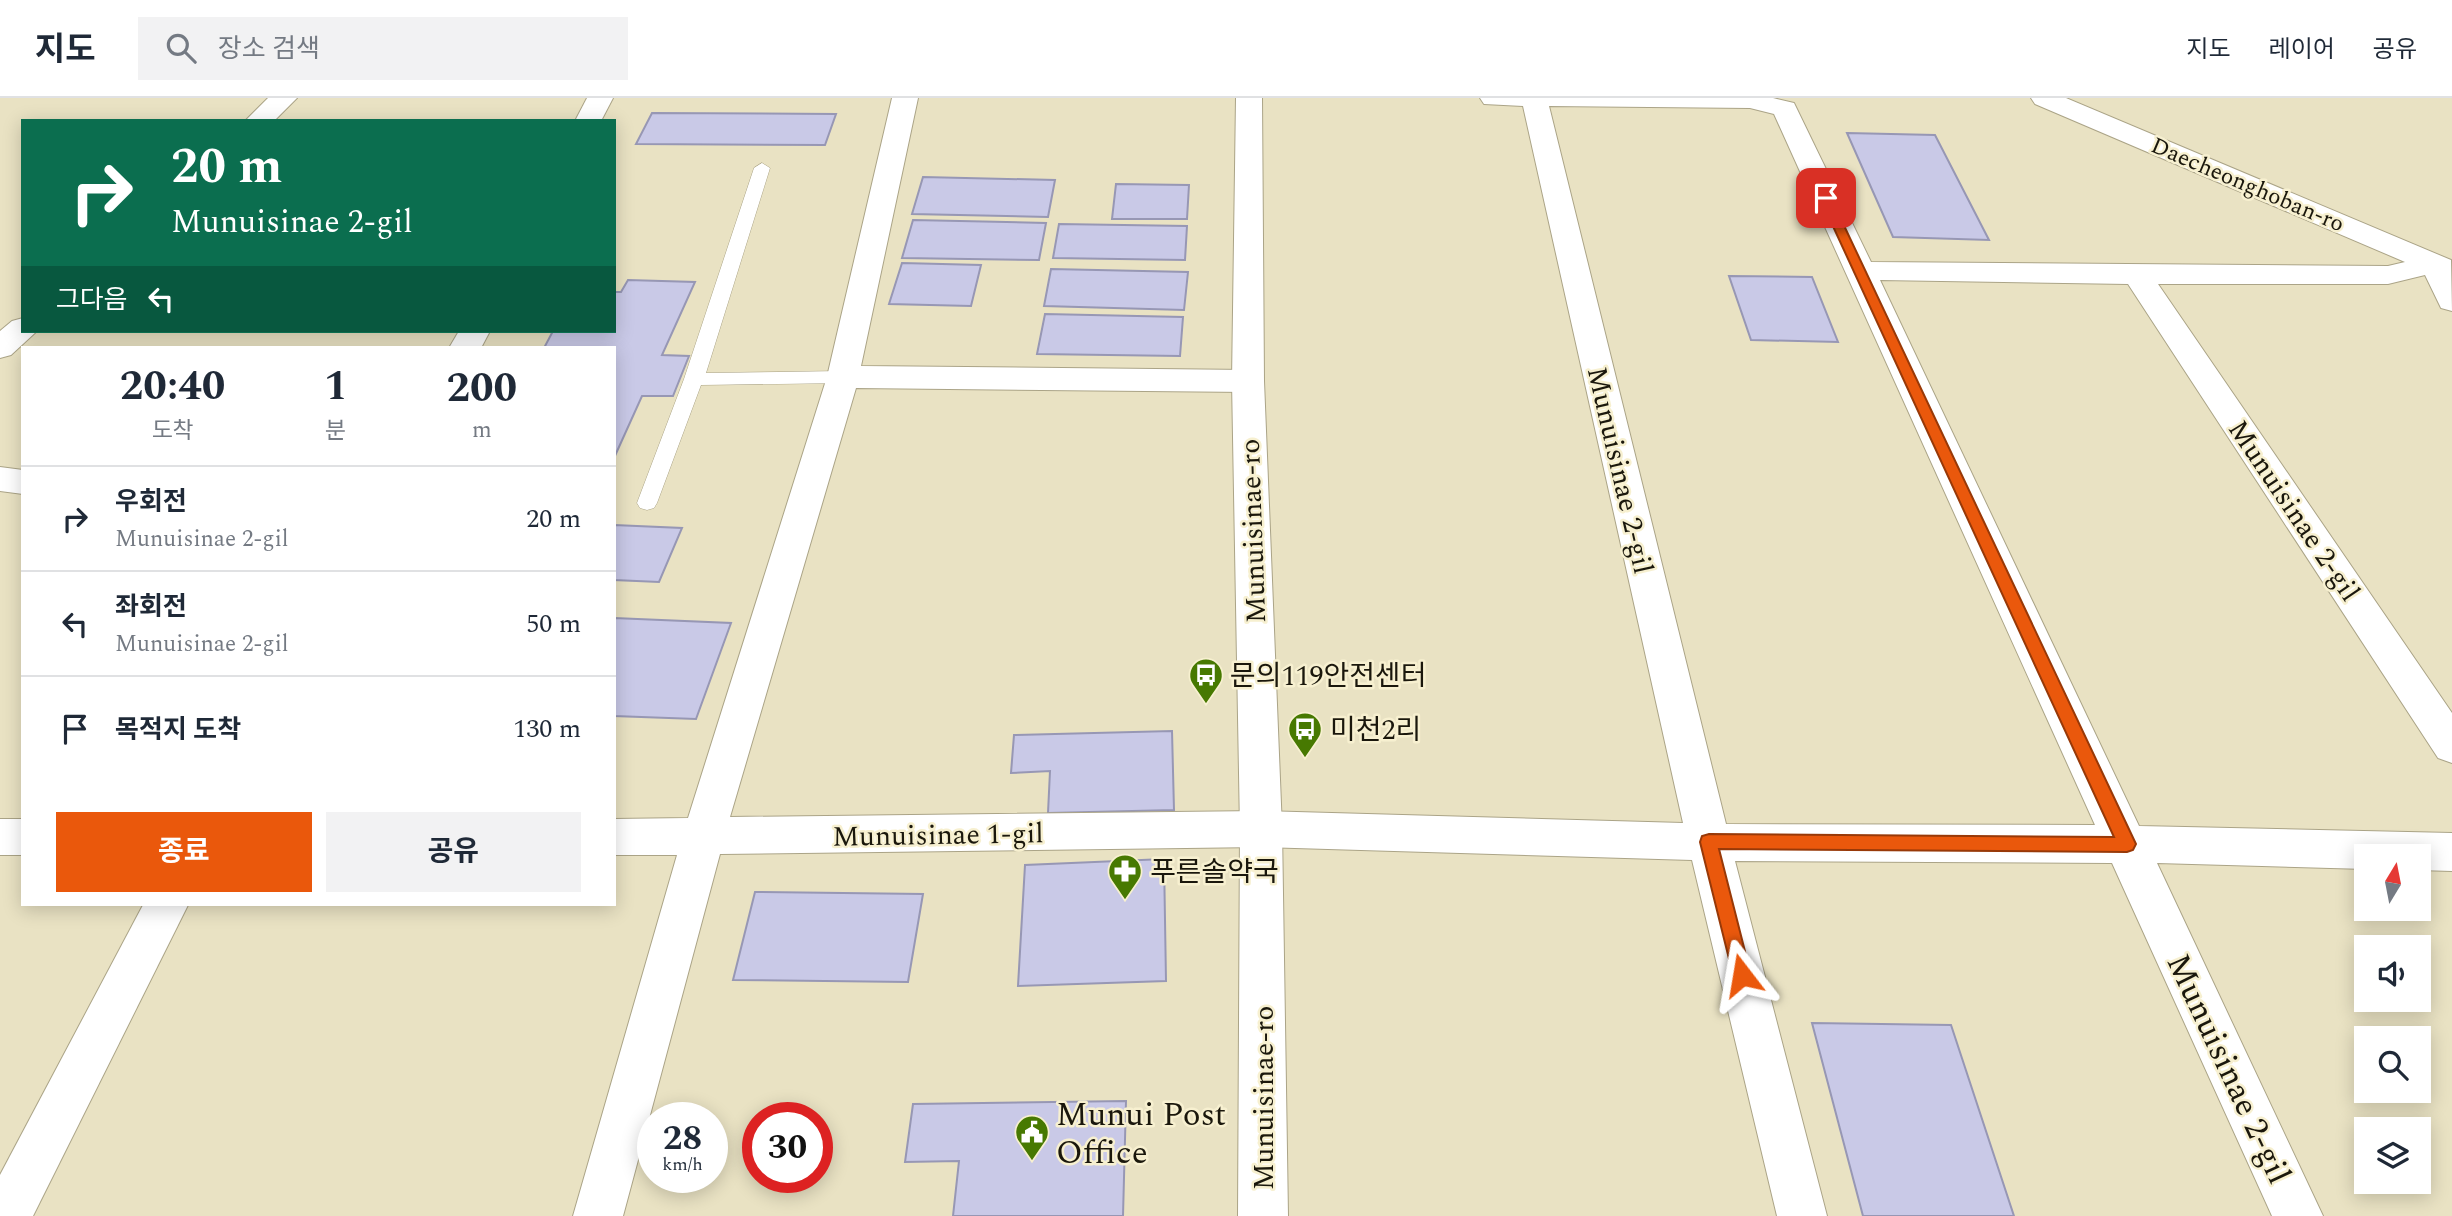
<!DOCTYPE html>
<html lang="ko">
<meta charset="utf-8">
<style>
:root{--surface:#fff;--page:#f2f2f3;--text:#1f2937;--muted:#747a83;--line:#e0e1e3;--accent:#ea580c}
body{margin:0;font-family:Spectral,"Noto Sans KR",serif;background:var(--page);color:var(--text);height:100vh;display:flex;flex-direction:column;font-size:26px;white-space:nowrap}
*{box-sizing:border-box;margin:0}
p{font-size:23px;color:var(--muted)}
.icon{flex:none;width:38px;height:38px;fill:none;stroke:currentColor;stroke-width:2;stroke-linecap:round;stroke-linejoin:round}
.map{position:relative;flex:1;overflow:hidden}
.panel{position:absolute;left:21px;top:248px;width:595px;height:560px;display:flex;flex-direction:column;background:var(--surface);border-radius:0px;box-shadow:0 4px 18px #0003}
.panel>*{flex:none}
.guide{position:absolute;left:21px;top:21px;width:595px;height:214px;border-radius:0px;box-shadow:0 4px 18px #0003;background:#0b6e4f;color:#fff;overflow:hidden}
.needle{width:46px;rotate:10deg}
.fabs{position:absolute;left:2354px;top:746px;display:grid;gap:14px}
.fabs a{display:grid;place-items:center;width:77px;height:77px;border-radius:0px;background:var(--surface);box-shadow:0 4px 18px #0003;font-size:35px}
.speed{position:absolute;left:637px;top:1004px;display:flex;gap:14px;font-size:35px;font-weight:700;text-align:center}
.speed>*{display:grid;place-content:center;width:91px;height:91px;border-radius:50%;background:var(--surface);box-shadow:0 4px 18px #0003;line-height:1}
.speed small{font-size:18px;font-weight:400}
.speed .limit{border:10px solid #d22;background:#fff;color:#111}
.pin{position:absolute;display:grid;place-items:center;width:60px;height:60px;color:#fff;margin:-30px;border-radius:14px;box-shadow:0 4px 10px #0006}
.me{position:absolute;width:77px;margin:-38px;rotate:346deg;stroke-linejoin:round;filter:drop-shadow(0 0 5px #0008)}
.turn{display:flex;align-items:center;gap:24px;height:147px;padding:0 35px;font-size:32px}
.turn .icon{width:91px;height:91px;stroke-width:2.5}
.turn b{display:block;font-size:49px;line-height:60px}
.then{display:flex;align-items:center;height:66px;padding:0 35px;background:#0003;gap:14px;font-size:26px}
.eta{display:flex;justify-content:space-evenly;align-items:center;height:119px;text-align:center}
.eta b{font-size:42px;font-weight:700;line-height:49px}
.primary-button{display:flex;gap:14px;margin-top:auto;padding:14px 35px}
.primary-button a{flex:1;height:80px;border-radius:0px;background:var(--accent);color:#fff;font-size:28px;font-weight:700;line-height:80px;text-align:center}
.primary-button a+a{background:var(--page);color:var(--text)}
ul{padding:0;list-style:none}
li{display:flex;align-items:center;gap:21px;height:105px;padding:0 35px;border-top:2px solid var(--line)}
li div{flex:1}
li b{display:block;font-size:26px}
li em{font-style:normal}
header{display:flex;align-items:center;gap:42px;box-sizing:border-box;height:98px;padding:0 35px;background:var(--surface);border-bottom:2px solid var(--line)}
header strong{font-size:33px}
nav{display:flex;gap:38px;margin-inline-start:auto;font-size:24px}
.search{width:490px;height:63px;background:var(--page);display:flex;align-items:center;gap:18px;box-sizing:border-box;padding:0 24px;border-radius:0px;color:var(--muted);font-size:26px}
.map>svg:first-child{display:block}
</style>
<header>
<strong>지도</strong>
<div class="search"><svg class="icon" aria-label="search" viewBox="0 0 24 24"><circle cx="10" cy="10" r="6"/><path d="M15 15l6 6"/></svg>장소 검색</div>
<nav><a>지도</a><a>레이어</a><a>공유</a></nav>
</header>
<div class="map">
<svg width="2452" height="1118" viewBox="0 0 2452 1118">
<rect width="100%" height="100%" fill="#e9e2c3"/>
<g fill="#c9c9e7" stroke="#9797b4" stroke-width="2">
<polygon points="652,15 836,16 825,47 636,46"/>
<polygon points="1847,35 1935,37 1989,142 1893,139"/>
<polygon points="923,79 1055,82 1048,119 912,116"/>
<polygon points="1116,86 1189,87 1187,121 1112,121"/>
<polygon points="913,122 1046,125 1039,162 902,160"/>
<polygon points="1059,126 1187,128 1185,162 1053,160"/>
<polygon points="902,165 981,167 971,208 889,206"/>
<polygon points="1051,171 1188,174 1184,212 1044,208"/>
<polygon points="1729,178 1812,179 1838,244 1751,242"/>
<polygon points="628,182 695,184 662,257 689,258 673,298 642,298 614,360 614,250 544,250 553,233 614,233 614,194 621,194"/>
<polygon points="1045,216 1183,219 1180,258 1037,256"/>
<polygon points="614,427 682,430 659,484 614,482"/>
<polygon points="614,520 731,525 696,621 614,618"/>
<polygon points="1172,633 1174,712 1048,715 1050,673 1011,675 1014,637"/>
<polygon points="1164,761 1166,883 1018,888 1025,767"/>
<polygon points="755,794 923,796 908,884 733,882"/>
<polygon points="1812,925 1951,927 2014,1118 1863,1118"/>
<polygon points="1126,1003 1123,1118 953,1118 959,1063 905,1064 913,1006"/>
</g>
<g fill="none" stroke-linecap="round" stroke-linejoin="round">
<g stroke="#aba487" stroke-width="1">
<polygon id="lane" points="762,65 770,70 706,275 843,273 850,275 853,279 850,283 843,285 701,287 657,405 654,410 647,412 640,410 637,405 684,281 754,70"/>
</g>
<g stroke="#aba487" stroke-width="2">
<g id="street">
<polygon points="268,0 297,0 274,23 245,23"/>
<polygon points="587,0 613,0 601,23 575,23"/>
<path d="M 892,0 L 918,0 L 861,268 L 1248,272 L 1259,275 L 1264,283 L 1259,291 L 1248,294 L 856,290 L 730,719 L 1261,713 L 1683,725 L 1523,8 L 1484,6 L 1480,0 L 1773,0 L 1794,5 L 1871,164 L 2388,168 L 2405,164 L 2035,6 L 2031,0 L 2066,0 L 2451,162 L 2452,213 L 2441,210 L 2425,177 L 2388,186 L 2158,186 L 2452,615 L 2452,665 L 2438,660 L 2128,186 L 1880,182 L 2139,728 L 2452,735 L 2452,773 L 2418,772 L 2418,758 L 2366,758 L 2366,771 L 2157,765 L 2323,1118 L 2272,1118 L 2112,765 L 1735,763 L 1827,1118 L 1777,1118 L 1692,762 L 1261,749 L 720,756 L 623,1118 L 573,1118 L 677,757 L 614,757 L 614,721 L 688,720 L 827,279 ZM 1549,8 L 1750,10 L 1774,16 L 2095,727 L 1726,726 Z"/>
<polygon points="23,220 23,233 37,233 11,257 0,260 0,233 12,223"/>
<polygon points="459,233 490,233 481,250 449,250"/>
<polygon points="0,369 23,372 23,396 0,393"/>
<rect x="0" y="721" width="23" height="36"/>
<polygon points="143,807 188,807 33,1118 0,1118 0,1077"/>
</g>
</g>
<g stroke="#aba487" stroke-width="2">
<polygon id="secondary" points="1236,0 1262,0 1264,283 1282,731 1288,1118 1238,1118 1240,731 1232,283"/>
</g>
<use href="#lane" fill="#fff" fill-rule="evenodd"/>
<use href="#street" fill="#fff" fill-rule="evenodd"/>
<use href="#secondary" fill="#fff" fill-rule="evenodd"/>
</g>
<polygon fill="#ea580c" stroke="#983908" stroke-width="2" points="1826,96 1831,100 2136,746 2133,752 2127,754 1719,751 1751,877 1749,883 1742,886 1735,883 1733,877 1700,744 1702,738 1709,736 2114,739 1820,100"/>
<defs>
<g id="bus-pin" transform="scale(1.75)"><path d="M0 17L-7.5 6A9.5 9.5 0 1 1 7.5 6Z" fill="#477901" stroke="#f7f0d0"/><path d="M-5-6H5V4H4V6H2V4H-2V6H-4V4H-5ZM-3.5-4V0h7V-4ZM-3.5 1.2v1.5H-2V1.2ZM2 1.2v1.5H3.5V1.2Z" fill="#fff"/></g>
<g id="pharmacy-pin" transform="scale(1.75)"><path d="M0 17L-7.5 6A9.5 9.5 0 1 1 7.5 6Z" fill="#477901" stroke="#f7f0d0"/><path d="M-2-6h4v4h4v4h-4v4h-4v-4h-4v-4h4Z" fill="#fff"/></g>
<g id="civic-pin" transform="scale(1.75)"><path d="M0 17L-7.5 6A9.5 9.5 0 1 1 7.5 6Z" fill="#477901" stroke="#f7f0d0"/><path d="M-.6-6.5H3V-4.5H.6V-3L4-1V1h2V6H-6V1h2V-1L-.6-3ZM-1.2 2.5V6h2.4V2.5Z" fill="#fff"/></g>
</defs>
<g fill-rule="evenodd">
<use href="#bus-pin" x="1206" y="577"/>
<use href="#bus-pin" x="1305" y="631"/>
<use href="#pharmacy-pin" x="1125" y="773"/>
<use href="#civic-pin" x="1032" y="1034"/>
</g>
<g text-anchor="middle" stroke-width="5" stroke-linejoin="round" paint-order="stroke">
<g font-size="23" fill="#1a170c" stroke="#f7f0d0">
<text transform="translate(2248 86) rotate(23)" y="8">Daecheonghoban-ro</text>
</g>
<g font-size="28" fill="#1a170c" stroke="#f7f0d0">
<text transform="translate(1621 372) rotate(77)" y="10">Munuisinae 2-gil</text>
<text transform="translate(2295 412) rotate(56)" y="10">Munuisinae 2-gil</text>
<text transform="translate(1252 433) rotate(-92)" y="10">Munuisinae-ro</text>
<text transform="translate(938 736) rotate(-1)" y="10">Munuisinae 1-gil</text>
<text transform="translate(1263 1000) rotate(-90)" y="10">Munuisinae-ro</text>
</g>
<g font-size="28" fill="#1a170c" stroke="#f7f0d0" text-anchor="start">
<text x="1230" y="587">문의119안전센터</text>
<text x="1330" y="641">미천2리</text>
<text x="1150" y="783">푸른솔약국</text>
</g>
<g font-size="33" fill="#1a170c" stroke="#f7f0d0">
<text transform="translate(2230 970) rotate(65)" y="12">Munuisinae 2-gil</text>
</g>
<g font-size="33" fill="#1a170c" stroke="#f7f0d0" text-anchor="start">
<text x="1056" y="1027">Munui Post<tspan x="1056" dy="38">Office</tspan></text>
</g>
</g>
</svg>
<div class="fabs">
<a><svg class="needle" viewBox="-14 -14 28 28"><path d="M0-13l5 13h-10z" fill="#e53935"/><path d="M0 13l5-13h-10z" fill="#747a83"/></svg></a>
<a><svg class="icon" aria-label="sound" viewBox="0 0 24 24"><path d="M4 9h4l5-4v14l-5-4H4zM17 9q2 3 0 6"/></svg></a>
<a><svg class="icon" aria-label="search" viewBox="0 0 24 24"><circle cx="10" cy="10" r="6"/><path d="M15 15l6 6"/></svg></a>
<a><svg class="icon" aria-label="layers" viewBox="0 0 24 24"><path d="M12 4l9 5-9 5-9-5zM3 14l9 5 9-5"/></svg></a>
</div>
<div class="speed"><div>28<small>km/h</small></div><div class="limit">30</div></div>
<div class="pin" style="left:1826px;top:100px;background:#d93025"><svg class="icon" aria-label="arrive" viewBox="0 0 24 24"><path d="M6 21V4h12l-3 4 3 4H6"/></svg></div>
<svg class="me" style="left:1742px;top:877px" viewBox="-20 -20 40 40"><path d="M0-17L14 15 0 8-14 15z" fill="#ea580c" stroke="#fff" stroke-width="4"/></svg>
<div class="guide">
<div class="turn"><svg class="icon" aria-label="right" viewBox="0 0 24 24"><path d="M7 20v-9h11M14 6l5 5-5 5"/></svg><div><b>20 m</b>Munuisinae 2-gil</div></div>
<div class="then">그다음<svg class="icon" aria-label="left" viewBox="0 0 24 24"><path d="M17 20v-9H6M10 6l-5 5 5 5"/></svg></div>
</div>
<section class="panel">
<div class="eta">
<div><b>20:40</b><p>도착</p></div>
<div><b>1</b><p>분</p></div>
<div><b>200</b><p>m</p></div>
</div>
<ul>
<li><svg class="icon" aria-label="right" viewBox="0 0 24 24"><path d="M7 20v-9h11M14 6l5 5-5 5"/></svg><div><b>우회전</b><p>Munuisinae 2-gil</p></div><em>20 m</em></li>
<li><svg class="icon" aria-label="left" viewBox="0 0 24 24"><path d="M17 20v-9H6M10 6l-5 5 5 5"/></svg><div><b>좌회전</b><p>Munuisinae 2-gil</p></div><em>50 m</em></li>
<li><svg class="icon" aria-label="arrive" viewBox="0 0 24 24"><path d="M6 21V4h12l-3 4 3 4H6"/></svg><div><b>목적지 도착</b></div><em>130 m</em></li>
</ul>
<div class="primary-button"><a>종료</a><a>공유</a></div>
</section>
</div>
